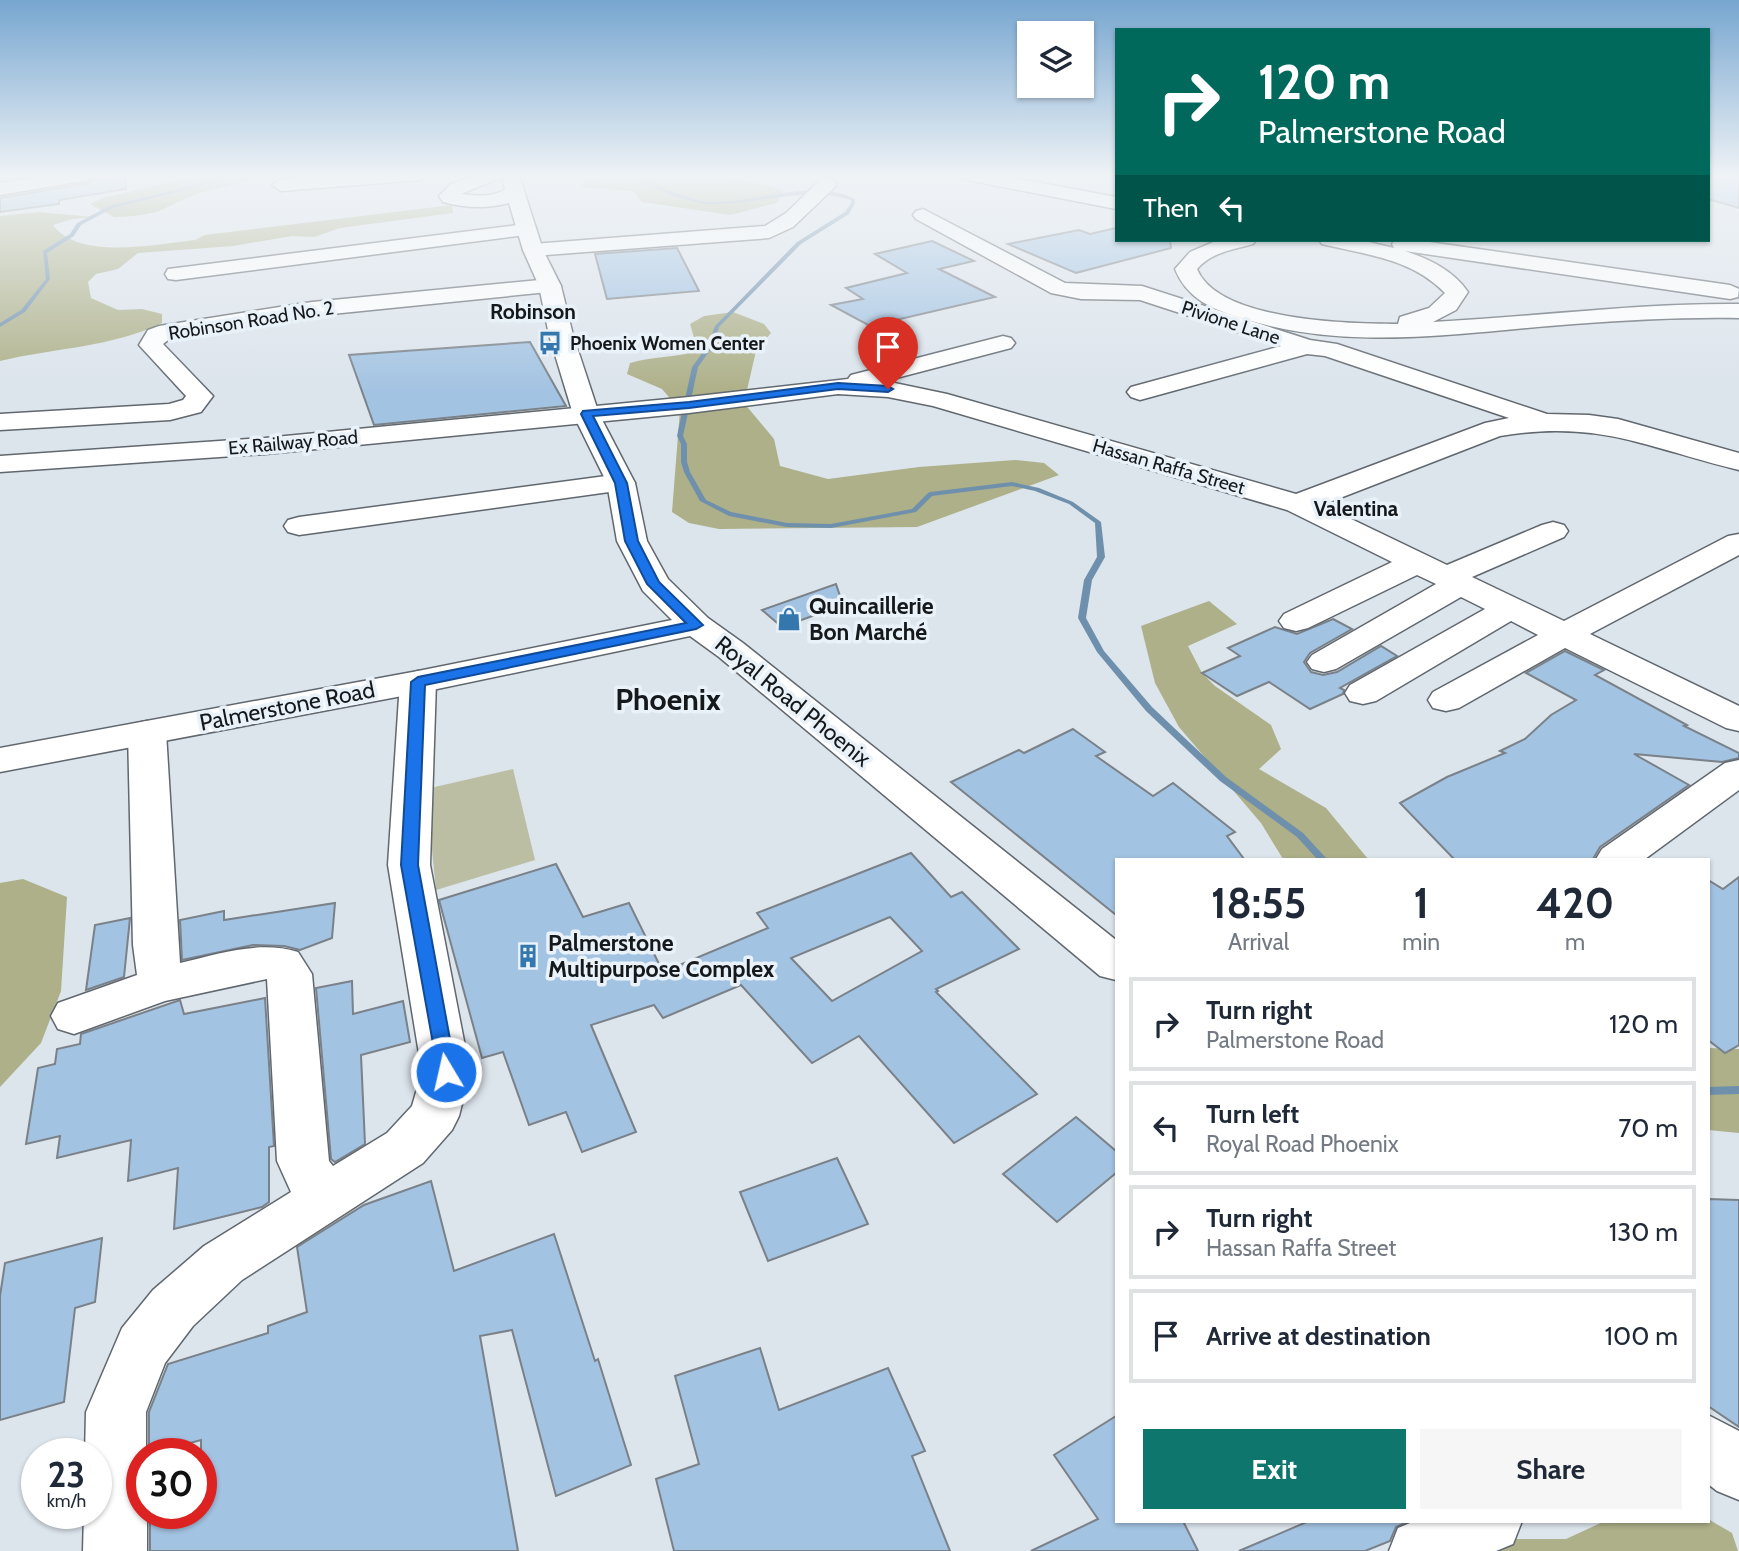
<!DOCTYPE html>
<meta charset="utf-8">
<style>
:root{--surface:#fff;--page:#f6f6f7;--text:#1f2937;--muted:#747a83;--line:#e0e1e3;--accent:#0f766e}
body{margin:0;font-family:Cabin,sans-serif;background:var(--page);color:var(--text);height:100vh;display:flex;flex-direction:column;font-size:26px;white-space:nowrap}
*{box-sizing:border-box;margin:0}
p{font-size:23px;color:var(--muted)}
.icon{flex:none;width:38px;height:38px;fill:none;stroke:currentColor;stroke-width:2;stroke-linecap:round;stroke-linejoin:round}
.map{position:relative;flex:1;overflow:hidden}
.drawer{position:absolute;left:1115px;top:858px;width:595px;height:665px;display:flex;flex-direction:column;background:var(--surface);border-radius:0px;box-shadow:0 2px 5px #0004}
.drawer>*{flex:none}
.banner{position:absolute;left:1115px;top:28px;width:595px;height:214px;border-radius:0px;box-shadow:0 2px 5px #0004;background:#00695c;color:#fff;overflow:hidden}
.tools{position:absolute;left:1017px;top:21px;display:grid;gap:14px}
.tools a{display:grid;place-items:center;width:77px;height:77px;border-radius:0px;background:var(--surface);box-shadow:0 2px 5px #0004;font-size:35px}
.speed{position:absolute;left:21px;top:1438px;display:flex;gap:14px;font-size:35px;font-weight:700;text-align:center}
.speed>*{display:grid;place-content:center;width:91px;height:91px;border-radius:50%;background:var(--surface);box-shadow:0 2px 5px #0004;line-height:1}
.speed small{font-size:18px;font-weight:400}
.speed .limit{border:10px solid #d22;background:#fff;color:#111}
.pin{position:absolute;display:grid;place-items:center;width:60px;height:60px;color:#fff;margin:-72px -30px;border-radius:50% 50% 50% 0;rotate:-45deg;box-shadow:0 0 7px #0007}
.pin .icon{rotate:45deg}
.me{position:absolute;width:77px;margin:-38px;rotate:351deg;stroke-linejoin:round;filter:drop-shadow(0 0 5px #0008)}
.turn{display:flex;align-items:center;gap:24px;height:147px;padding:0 28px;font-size:32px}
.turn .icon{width:91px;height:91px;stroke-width:2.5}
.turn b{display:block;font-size:49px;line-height:60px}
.then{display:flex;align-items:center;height:66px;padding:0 28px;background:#0003;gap:14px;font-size:26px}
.eta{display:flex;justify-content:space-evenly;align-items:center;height:119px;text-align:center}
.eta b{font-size:42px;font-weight:700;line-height:49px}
.primary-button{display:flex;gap:14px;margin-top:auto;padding:14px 28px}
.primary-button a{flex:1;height:80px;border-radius:0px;background:var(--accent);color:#fff;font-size:28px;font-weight:700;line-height:80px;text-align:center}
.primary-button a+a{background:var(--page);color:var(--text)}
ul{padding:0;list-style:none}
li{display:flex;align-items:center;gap:21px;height:94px;margin:0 14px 10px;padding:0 14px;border:4px solid var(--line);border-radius:0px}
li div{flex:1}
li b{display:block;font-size:26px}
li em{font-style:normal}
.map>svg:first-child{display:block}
</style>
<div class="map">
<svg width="1739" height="1551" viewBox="0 0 1739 1551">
<rect width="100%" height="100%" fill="#dce4ec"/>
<polygon fill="#bbbea2" points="513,769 535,860 436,890 426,789"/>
<g fill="#adb088">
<polygon points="202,175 268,175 196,194 157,212 135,216 114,217 90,204 102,198"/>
<polygon points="613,175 710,175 772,186 783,191 777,203 730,215 642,202 633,191 580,187 585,181"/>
<path d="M 452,205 L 453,213 L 340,228 L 314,237 L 292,236 L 233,246 L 138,253 L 118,269 L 96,274 L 88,282 L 91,298 L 118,310 L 142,309 L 162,314 L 162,323 C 113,347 54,348 0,361 L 0,216 L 39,212 L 93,217 L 72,219 L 53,225 C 79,261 157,244 195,240 L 205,235 Z"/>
<path d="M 733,312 L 764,324 L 771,333 L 756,351 L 744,403 L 774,439 L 780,466 L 828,479 L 919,467 L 1015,460 L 1044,463 L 1059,475 L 917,527 L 719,529 L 689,523 L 672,512 L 680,410 L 662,389 L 627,374 L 630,363 C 653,356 675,358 698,351 L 690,324 L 704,316 Z"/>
<polygon points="1209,601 1237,624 1188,646 1202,673 1215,686 1271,725 1281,749 1259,769 1326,808 1368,859 1283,859 1261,823 1179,727 1155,683 1141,626"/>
<polygon points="23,879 67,897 61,991 41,1043 0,1087 0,883"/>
<polygon points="1708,1048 1739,1049 1739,1133 1708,1130"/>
<polygon points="1708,1519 1732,1533 1738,1551 1435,1551 1495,1539 1566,1539 1605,1521"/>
</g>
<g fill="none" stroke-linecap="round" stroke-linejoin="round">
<g fill="#6f90ac" fill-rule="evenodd">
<polygon points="237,175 245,175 113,208 81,225 74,236 47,253 50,279 25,312 0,327 0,323 21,310 46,279 43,251 70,234 77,223 109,206"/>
<path d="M 632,175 L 638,175 C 658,186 687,200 709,202 C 757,204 809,177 855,199 L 855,203 L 849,214 L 801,244 L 719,327 L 714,345 L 698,367 L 683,436 L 687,444 L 687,462 L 690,472 L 706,500 L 731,512 L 787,523 L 831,524 L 912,509 L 928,493 L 930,492 L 1012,482 L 1039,488 L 1073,502 L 1101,522 L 1105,557 L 1092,580 L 1086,618 L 1104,651 L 1152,707 L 1226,777 L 1303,833 L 1327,859 L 1317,859 L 1297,837 L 1220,781 L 1146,711 L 1097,652 L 1078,618 L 1084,580 L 1097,557 L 1095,523 L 1069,504 L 1035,491 L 1012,486 L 932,496 L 916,512 L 831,528 L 787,527 L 729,516 L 700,501 L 684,472 L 681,462 L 681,444 L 677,436 L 692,367 L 708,345 L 715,326 L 797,242 L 845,212 L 851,203 L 851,200 C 805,185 759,205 712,204 C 688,204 653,188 632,175 Z"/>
<polygon points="1739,1086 1739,1094 1708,1095 1708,1087"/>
</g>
</g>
<g fill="#a3c3e2" stroke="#7a8188" stroke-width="2" fill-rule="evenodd">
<polygon points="100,175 125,175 126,189 59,200 59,204 0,212 0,198 88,183"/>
<polygon points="1708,175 1739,175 1739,208 1708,199"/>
<polygon points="1116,228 1116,240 1170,240 1171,248 1076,273 1008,244 1079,230 1090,234"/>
<polygon points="932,241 974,261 939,269 995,297 870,326 831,305 863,299 846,288 907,273 875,254"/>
<polygon points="677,248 699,291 607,299 595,254"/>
<polygon points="530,342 566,406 374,425 349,355"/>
<polygon points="836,584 843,605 782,627 762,610"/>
<polygon points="1333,619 1352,629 1310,653 1304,662 1311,672 1323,675 1337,672 1381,646 1397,656 1340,688 1344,690 1343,694 1310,709 1269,682 1237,696 1202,673 1240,656 1228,648 1275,627 1297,634"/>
<polygon points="1565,651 1604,670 1595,675 1687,725 1684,726 1739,753 1739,758 1722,762 1634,754 1689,785 1600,847 1593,859 1454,859 1400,803 1447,777 1505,753 1500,751 1525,739 1551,715 1576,700 1526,673"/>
<polygon points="1073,729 1105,752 1096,756 1153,796 1173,783 1235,832 1227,836 1244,859 1116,859 1116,915 951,782 1019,750 1024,753"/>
<path d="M 911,853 L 951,897 L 962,892 L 1019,949 L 936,989 L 938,991 L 936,992 L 1037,1094 L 954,1143 L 859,1036 L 812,1063 L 741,985 L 663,1018 L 654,1005 L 591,1025 L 636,1132 L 582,1152 L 566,1112 L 529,1125 L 503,1052 L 482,1058 L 439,900 L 556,864 L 583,917 L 629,903 L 663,972 L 768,928 L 757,913 ZM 890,917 L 922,951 L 832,1001 L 791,958 Z"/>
<polygon points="1739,877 1739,1045 1725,1053 1708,1040 1708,880 1723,889"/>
<polygon points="335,903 332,938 300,950 284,946 253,945 182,960 180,920 224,911 224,920"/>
<polygon points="130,918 124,977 86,990 95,925"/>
<polygon points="352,981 353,1014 403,1001 410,1042 361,1055 365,1144 335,1162 331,1159 316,988"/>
<polygon points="265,998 274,1146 269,1147 269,1202 262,1207 174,1229 178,1168 128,1181 131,1140 57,1158 60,1136 26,1144 38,1068 55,1064 57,1049 80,1044 81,1034 180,1000 184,1014"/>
<polygon points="1076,1117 1116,1151 1116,1173 1057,1222 1003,1174"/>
<polygon points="837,1158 868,1224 768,1261 740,1192"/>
<polygon points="431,1181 454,1271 554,1234 595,1361 598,1359 631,1465 556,1496 512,1330 480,1336 518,1551 150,1551 150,1514 201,1514 201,1440 149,1454 149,1412 168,1364 268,1333 268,1326 307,1312 297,1247 364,1205"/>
<polygon points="1708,1199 1739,1200 1739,1427 1708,1406"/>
<polygon points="102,1238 95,1302 75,1308 64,1402 0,1420 0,1296 5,1263"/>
<polygon points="760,1348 779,1410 888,1368 925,1451 912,1456 950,1551 674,1551 656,1479 699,1464 675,1376"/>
<polygon points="1116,1416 1116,1521 1183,1521 1198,1551 1031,1551 1098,1519 1054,1455"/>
<polygon points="1309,1521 1409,1521 1396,1527 1390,1541 1365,1551 1239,1551"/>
</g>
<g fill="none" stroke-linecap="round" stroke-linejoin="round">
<g stroke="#60676e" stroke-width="3">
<g id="minor">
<polygon points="52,175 97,175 88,180 0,195 0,183"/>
<polygon points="339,175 429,175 420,180 281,191 272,185 281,179"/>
<polygon points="828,177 837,183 835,187 793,227 769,238 533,256 526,254 523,250 526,246 533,244 765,226 786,213 821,179"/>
<path d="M 923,209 L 1065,283 L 1142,286 L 1310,340 L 1337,344 L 1547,414 L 1589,415 L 1618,419 L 1739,453 L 1739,470 C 1648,448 1598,419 1500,436 L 1322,505 L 1447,565 L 1542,525 L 1553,522 L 1564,525 L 1568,531 L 1564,537 L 1472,577 L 1564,621 L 1728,536 L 1739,534 L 1739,555 L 1590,634 L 1739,706 L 1739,731 L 1726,728 L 1565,648 L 1459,708 L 1446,711 L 1433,708 L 1428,700 L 1433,692 L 1538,635 L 1511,621 L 1376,701 L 1363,704 L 1350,701 L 1345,693 L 1350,685 L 1485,609 L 1461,597 L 1336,669 L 1324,672 L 1312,669 L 1307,662 L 1312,655 L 1436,584 L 1417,575 L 1308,628 L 1296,631 L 1284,628 L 1279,621 L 1284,614 L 1392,562 L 1287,510 L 933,406 L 888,397 L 838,394 L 689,413 L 265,454 L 0,472 L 0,456 L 265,438 L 689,397 L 848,379 L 851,375 L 1003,336 L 1011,338 L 1015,343 L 1011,348 L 885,381 L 947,394 L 1296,494 L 1485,423 L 1509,418 L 1325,356 L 1307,354 L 1140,400 L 1131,397 L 1127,392 L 1131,387 L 1281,346 L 1140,300 L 1081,299 L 1051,293 L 916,219 L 913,215 L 916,211 Z"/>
<polygon points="526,224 533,226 536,230 533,234 176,280 168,279 165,274 168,269 176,268"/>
<polygon points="550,279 558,281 561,286 558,291 312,316 172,337 163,344 213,396 201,412 170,420 0,430 0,414 169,404 183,400 186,396 139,345 148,330 159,326 312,302"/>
<polygon points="621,474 631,477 635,483 631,489 299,535 288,532 284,526 288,520 299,517"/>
<path d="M 418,671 L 430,675 L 436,682 L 430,865 L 470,1072 L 459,1116 L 452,1130 L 423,1163 L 242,1280 L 193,1326 L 165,1363 L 146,1412 L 146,1454 L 142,1454 L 142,1514 L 147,1514 L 147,1551 L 83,1551 L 84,1514 L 96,1514 L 96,1454 L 85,1454 L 86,1412 L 122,1328 L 153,1290 L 204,1246 L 291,1192 L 277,1161 L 267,979 L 165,1001 L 74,1034 L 58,1029 L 51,1016 L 58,1003 L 137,975 L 133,945 L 128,732 L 134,724 L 147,721 L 160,724 L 166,732 L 180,963 C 219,954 259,940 298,952 L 312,974 L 329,1161 L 333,1166 L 387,1133 L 412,1106 L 422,1072 L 388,865 L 400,682 L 406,675 Z"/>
<polygon points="1739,760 1739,790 1645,859 1596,859 1602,849 1725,763"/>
<polygon points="1415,1521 1522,1521 1513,1544 1496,1551 1389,1551 1398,1528"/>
</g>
</g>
<g stroke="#60676e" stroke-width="3">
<g id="major">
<path d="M 479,175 L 519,175 L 543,250 L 561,286 L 573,335 L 599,414 L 635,483 L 647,541 L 668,579 L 708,618 L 743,643 L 1116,940 L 1116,980 L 1100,976 L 719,657 L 690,636 L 418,693 L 0,772 L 0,748 L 418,671 L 672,620 L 643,591 L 617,541 L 607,483 L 573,414 L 549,335 L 539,286 L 523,250 L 509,203 C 487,209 465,208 443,202 L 439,196 L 451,184 ZM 502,177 L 505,190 C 491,197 476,196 461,194 Z"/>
<polygon points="1708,1415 1739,1431 1739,1500 1717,1491 1708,1484"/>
</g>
</g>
<g stroke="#60676e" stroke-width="3">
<g id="highway">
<polygon points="958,175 998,175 1116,197 1116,209 967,180"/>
<path d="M 1218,240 L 1256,240 L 1253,244 C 1232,250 1212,252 1197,269 C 1218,321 1349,324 1398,324 L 1400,317 L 1429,308 L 1445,293 C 1411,258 1366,255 1322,244 L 1319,240 L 1360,240 L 1394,248 L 1392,244 L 1395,240 L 1415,240 L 1730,285 L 1739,289 L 1738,297 L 1730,299 L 1405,251 C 1429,259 1453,270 1468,292 L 1456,310 L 1433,322 C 1535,317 1636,303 1739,304 L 1739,318 C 1684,317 1629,320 1574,324 C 1462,332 1350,353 1241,318 C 1212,309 1187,299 1175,269 L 1190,252 Z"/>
</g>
</g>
<use href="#minor" fill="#fff" fill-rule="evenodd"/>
<use href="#major" fill="#fff" fill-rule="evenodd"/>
<use href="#highway" fill="#fff" fill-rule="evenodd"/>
</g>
<linearGradient id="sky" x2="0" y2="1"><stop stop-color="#77a6d0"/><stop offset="0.45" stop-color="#eff3f6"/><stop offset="1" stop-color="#eff3f6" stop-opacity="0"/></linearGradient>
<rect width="1739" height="392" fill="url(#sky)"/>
<polygon fill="#1a73e8" stroke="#114b97" stroke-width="2" points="838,383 888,386 893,389 888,392 838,389 689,408 593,416 627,483 638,541 659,582 703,625 696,629 425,685 418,865 456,1072 453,1077 446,1080 439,1077 401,865 411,682 418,677 686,623 647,584 625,541 615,483 581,414 583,411 689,402"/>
<defs>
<g id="bus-bare" transform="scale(1.89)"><path d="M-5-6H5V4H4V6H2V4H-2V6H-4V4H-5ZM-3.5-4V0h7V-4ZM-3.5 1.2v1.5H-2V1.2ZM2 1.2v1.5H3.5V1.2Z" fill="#3477ad" stroke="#e9f1f9" stroke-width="2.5" paint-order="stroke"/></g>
<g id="shop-bare" transform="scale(1.89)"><path d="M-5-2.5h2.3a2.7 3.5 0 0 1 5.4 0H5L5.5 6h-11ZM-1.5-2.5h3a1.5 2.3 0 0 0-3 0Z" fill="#3477ad" stroke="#e9f1f9" stroke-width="2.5" paint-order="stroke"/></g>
<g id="building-bare" transform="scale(1.89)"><path d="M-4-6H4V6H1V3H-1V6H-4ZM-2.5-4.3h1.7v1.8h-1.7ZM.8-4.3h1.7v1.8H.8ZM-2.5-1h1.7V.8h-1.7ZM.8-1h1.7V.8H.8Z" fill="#3477ad" stroke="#e9f1f9" stroke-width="2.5" paint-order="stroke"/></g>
</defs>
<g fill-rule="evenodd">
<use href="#bus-bare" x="550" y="343"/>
<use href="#shop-bare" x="789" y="619"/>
<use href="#building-bare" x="528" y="956"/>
</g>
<g text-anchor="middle" stroke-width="7" stroke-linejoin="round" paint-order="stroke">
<g font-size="19" fill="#16191b" stroke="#e9f1f9">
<text transform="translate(251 320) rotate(-9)" y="7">Robinson Road No. 2</text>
<text transform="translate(1231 322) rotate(18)" y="7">Pivione Lane</text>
<text transform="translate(293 442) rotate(-5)" y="7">Ex Railway Road</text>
<text transform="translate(1169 466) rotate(16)" y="7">Hassan Raffa Street</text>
</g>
<g font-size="19" font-weight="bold" fill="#16191b" stroke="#e9f1f9" text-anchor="start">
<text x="570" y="350">Phoenix Women Center</text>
</g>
<g font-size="21" font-weight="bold" fill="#16191b" stroke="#e9f1f9">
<text x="533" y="319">Robinson</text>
<text x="1356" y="516">Valentina</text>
</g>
<g font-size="23" font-weight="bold" fill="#16191b" stroke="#e9f1f9" text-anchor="start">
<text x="809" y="614">Quincaillerie<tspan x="809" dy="26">Bon Marché</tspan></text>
<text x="548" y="951">Palmerstone<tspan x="548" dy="26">Multipurpose Complex</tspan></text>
</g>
<g font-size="23" fill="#16191b" stroke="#e9f1f9">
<text transform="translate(793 701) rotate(39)" y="8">Royal Road Phoenix</text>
<text transform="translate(287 706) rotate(-11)" y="8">Palmerstone Road</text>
</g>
<g font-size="30" font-weight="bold" fill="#16191b" stroke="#e9f1f9">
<text x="668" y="710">Phoenix</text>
</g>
</g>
</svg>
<div class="tools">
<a><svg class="icon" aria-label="layers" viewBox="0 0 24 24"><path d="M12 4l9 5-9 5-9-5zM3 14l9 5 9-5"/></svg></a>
</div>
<div class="speed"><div>23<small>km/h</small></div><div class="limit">30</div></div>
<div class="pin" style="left:888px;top:389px;background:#d93025"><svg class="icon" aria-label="arrive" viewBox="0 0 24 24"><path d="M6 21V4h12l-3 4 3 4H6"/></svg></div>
<svg class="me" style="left:446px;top:1072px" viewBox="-20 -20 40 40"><circle r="17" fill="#1a73e8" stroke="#fff" stroke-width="3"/><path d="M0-11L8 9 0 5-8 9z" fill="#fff"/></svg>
<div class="banner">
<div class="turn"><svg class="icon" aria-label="right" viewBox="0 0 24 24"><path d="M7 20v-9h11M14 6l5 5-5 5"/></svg><div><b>120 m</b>Palmerstone Road</div></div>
<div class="then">Then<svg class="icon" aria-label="left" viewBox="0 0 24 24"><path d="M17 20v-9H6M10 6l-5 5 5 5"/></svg></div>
</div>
<section class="drawer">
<div class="eta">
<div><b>18:55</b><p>Arrival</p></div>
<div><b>1</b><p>min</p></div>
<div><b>420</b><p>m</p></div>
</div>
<ul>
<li><svg class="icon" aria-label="right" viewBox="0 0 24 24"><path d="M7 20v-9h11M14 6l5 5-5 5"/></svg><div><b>Turn right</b><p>Palmerstone Road</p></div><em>120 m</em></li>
<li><svg class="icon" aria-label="left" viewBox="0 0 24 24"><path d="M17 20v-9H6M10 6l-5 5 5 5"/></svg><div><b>Turn left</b><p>Royal Road Phoenix</p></div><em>70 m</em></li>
<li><svg class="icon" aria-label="right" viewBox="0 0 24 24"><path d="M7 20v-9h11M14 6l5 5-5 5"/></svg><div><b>Turn right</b><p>Hassan Raffa Street</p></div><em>130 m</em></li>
<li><svg class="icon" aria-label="arrive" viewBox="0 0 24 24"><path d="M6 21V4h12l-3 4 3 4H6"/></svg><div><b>Arrive at destination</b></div><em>100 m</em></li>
</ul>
<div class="primary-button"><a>Exit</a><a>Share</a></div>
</section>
</div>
